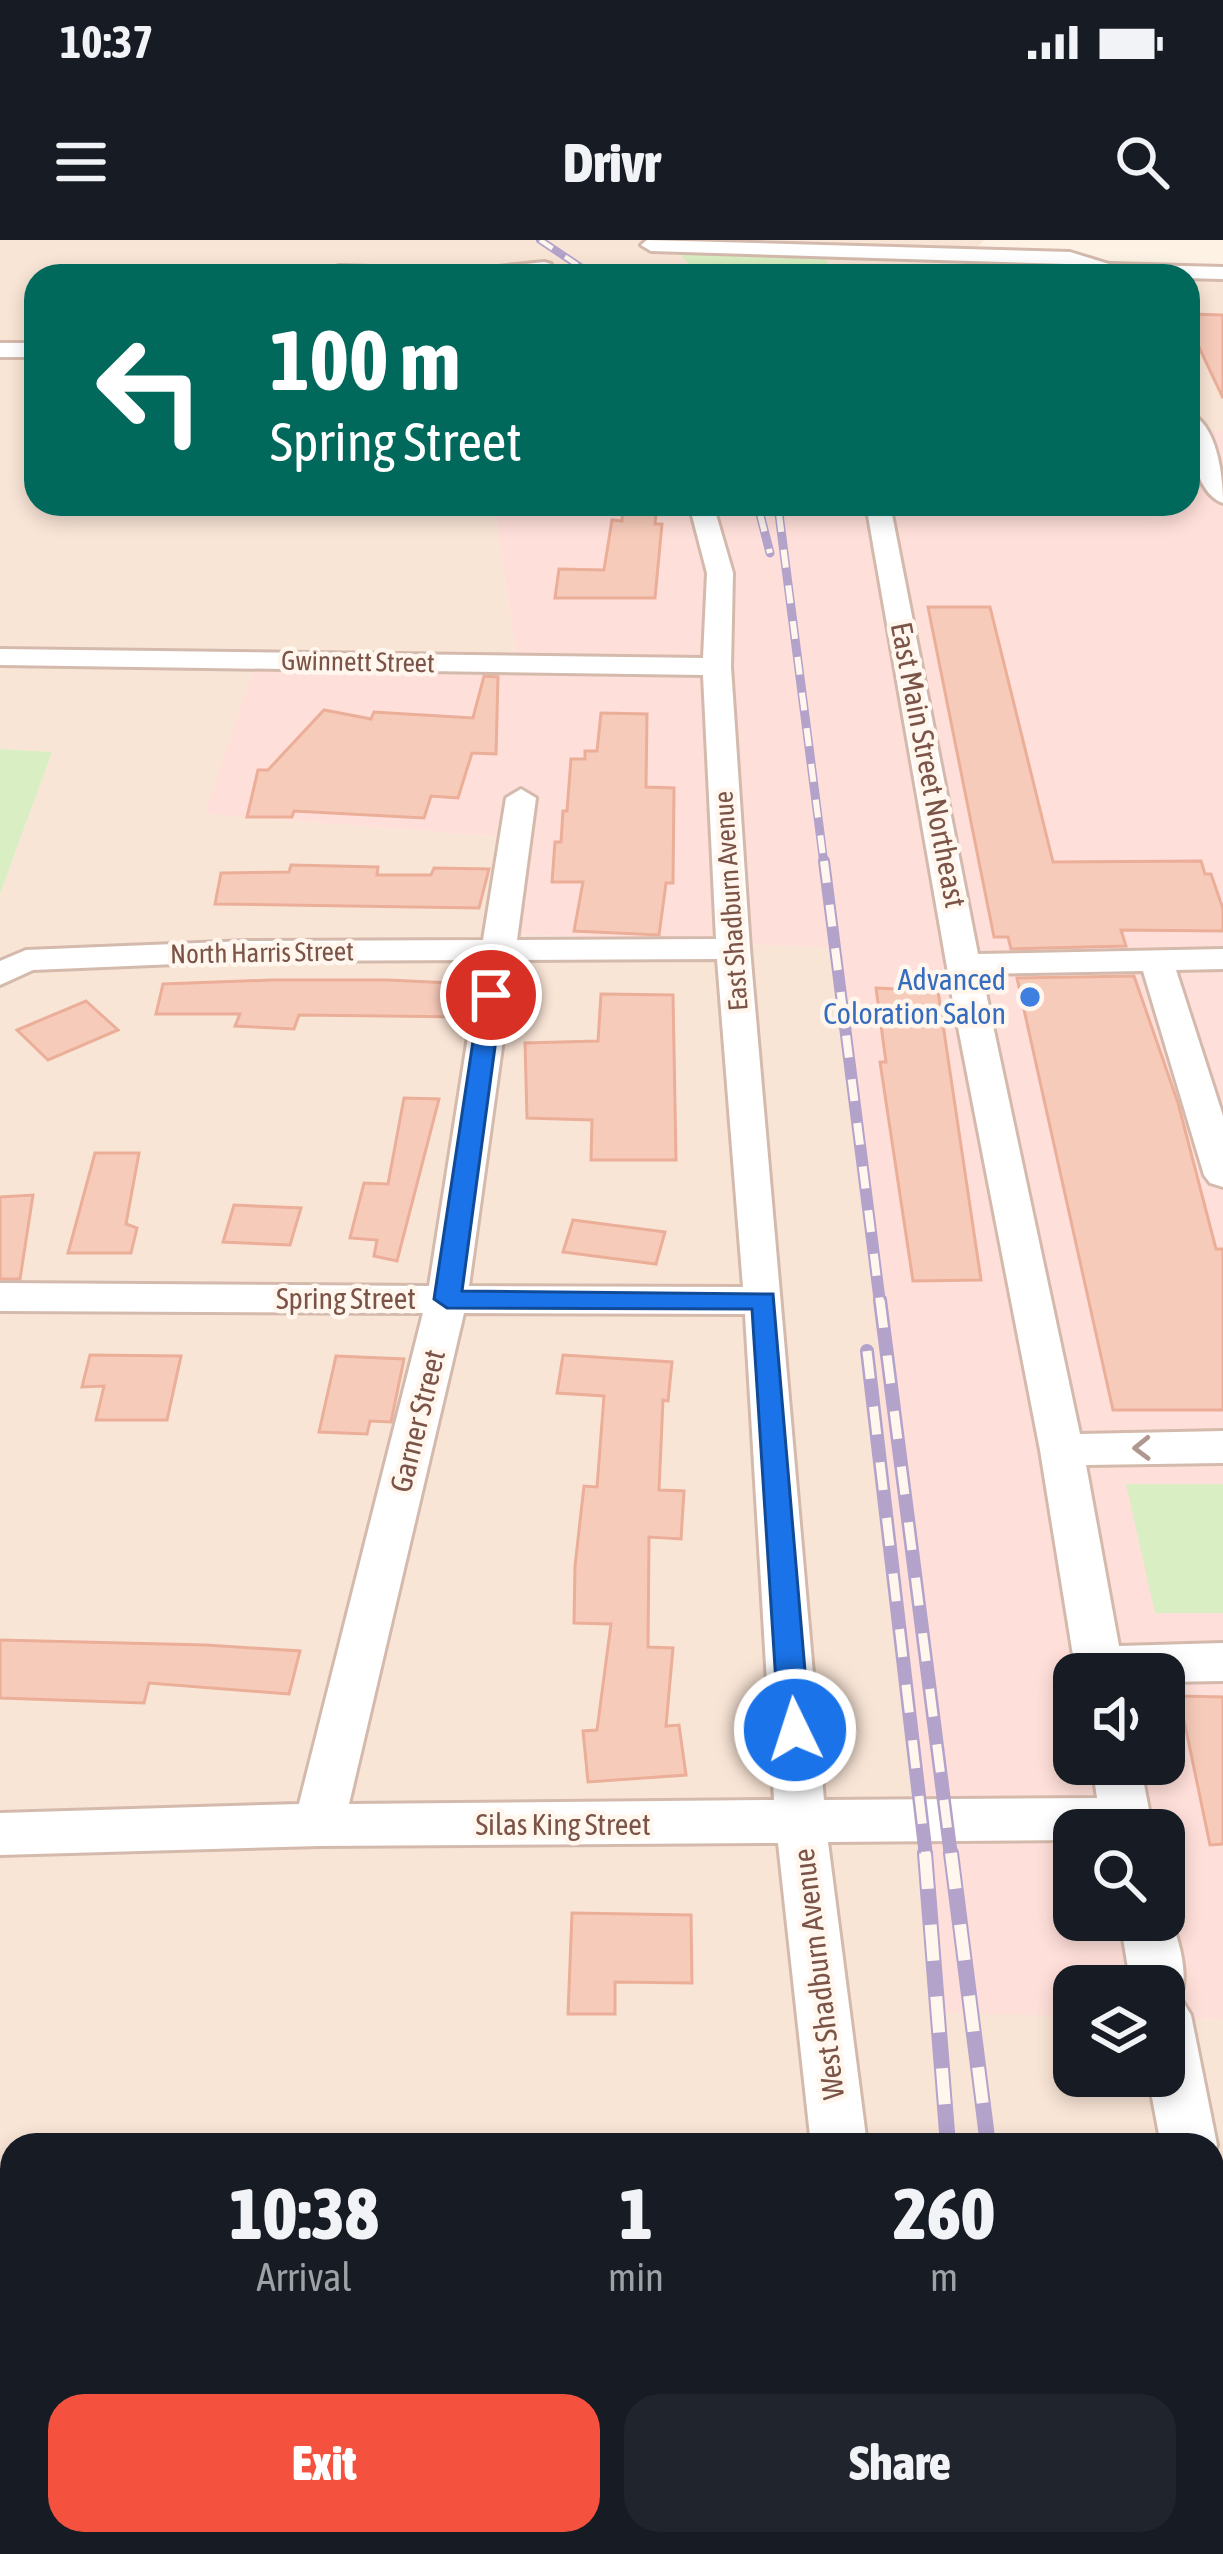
<!DOCTYPE html>
<style>
:root{--surface:#171b24;--page:#20242c;--text:#f1f3f6;--muted:#9ea1a6;--accent:#f4523f}
body{margin:0;font-family:"Asap Condensed",sans-serif;background:var(--page);color:var(--text);height:100vh;display:flex;flex-direction:column;font-size:45px;white-space:nowrap}
*{box-sizing:border-box;margin:0}
p{font-size:39px;color:var(--muted)}
.icon{flex:none;width:66px;height:66px;fill:none;stroke:currentColor;stroke-width:2;stroke-linecap:round;stroke-linejoin:round}
.map{position:relative;flex:1;overflow:hidden}
.details{position:absolute;left:0px;top:1893px;width:1224px;height:423px;display:flex;flex-direction:column;background:var(--surface);border-radius:36px 36px 0 0;box-shadow:0 6px 18px #0003}
.details>*{flex:none}
.banner{position:absolute;left:24px;top:24px;width:1176px;height:252px;border-radius:36px;box-shadow:0 6px 18px #0003;background:#00695c;color:#fff;overflow:hidden}
.buttons{position:absolute;left:1053px;top:1413px;display:grid;gap:24px}
.buttons a{display:grid;place-items:center;width:132px;height:132px;border-radius:24px;background:var(--surface);box-shadow:0 6px 18px #0003;font-size:60px}
.pin{position:absolute;display:grid;place-items:center;width:102px;height:102px;color:#fff;margin:-51px;border:6px solid #fff;border-radius:50%;box-shadow:0 3px 12px #0007}
.me{position:absolute;width:132px;margin:-66px;rotate:356deg;stroke-linejoin:round;filter:drop-shadow(0 0 9px #0008)}
.turn{display:flex;align-items:center;gap:42px;height:252px;padding:0 48px;font-size:54px}
.turn .icon{width:156px;height:156px;stroke-width:2.5}
.turn b{display:block;font-size:84px;line-height:102px}
.eta{display:flex;justify-content:space-evenly;align-items:center;height:204px;text-align:center}
.eta b{font-size:72px;font-weight:800;line-height:84px}
.button{display:flex;gap:24px;margin-top:auto;padding:24px 48px}
.button a{flex:1;height:138px;border-radius:36px;background:var(--accent);color:#fff;font-size:48px;font-weight:800;line-height:138px;text-align:center}
.button a+a{background:var(--page);color:var(--text)}
.status{display:flex;justify-content:space-between;align-items:center;height:84px;padding:0 60px;background:var(--surface);direction:ltr}
.status svg{height:33px;fill:currentColor}
header{display:flex;justify-content:space-between;align-items:center;height:156px;padding:0 48px;background:var(--surface);font-size:54px;font-weight:800}
.map>svg:first-child{display:block}
</style>
<div class="status"><b>10:37</b><svg viewBox="0 0 49 12"><path d="M0 12V9h3v3zM5 12V6h3v6zM10 12V3h3v9zM15 12V0h3v12zM26 1h20v11H26zM47 4h2v5h-2z"/></svg></div>
<header><svg class="icon" aria-label="menu" viewBox="0 0 24 24"><path d="M4 6h16M4 12h16M4 18h16"/></svg>Drivr<svg class="icon" aria-label="search" viewBox="0 0 24 24"><circle cx="10" cy="10" r="6"/><path d="M15 15l6 6"/></svg></header>
<div class="map">
<svg width="1223" height="2314" viewBox="0 0 1223 2314">
<rect width="100%" height="100%" fill="#fef2e5"/>
<path fill="#f9e5d6" fill-rule="evenodd" d="M 0,0 L 984,0 L 970,16 L 1120,34 L 1223,37 L 1223,191 L 1188,191 L 1188,36 L 36,36 L 36,264 L 494,264 L 517,419 L 258,416 L 206,574 L 528,599 L 514,694 L 841,708 L 940,1772 L 1074,1776 L 1074,1836 L 1164,1836 L 1164,1778 L 1223,1780 L 1223,2314 L 0,2314 L 0,654 L 52,512 L 0,509 ZM 12,1905 L 1212,1905 L 1212,2304 L 12,2304 Z"/>
<path fill="#ffdfd9" fill-rule="evenodd" d="M 1188,191 L 1223,191 L 1223,1780 L 1164,1778 L 1164,1746 L 1074,1746 L 1074,1776 L 940,1773 L 840,708 L 513,694 L 528,599 L 205,574 L 258,416 L 517,419 L 494,264 L 1188,264 ZM 1074,1434 L 1164,1434 L 1164,1524 L 1074,1524 ZM 1074,1590 L 1164,1590 L 1164,1680 L 1074,1680 Z"/>
<g fill="#d9eec2">
<polygon points="676,10 817,16 827,20 830,36 701,36"/>
<polygon points="0,509 52,512 0,654"/>
<polygon points="1126,1244 1223,1244 1223,1373 1155,1373"/>
</g>
<g fill="#f7cbba" stroke="#ebae99" stroke-width="3">
<polygon points="1188,74 1223,75 1223,158 1188,84"/>
<polygon points="623,264 657,264 655,284 662,284 655,358 555,358 559,329 604,330 612,280 622,281"/>
<polygon points="928,367 990,367 1053,622 1201,621 1205,634 1211,634 1223,669 1223,691 1121,690 1126,706 1011,709 1008,697 994,697"/>
<polygon points="484,436 498,437 496,514 472,513 458,558 431,556 424,578 294,571 292,577 247,577 258,530 268,530 324,470 371,479 374,472 473,478"/>
<polygon points="601,473 647,474 646,547 674,548 673,643 666,643 659,695 574,691 583,642 552,642 555,602 561,602 563,571 567,571 571,519 585,519 585,511 597,511"/>
<polygon points="291,625 378,627 377,635 431,635 434,628 489,629 479,668 215,664 221,633 289,632"/>
<polygon points="1134,736 1178,863 1216,1009 1223,1009 1223,1170 1113,1170 1017,738"/>
<polygon points="271,740 388,740 472,744 467,777 299,775 294,789 235,786 240,774 156,774 163,744"/>
<polygon points="876,748 938,751 981,1040 913,1041 880,822 886,822"/>
<polygon points="601,754 673,755 676,920 591,920 592,880 527,878 525,803 598,801"/>
<polygon points="86,761 118,790 48,820 17,790"/>
<polygon points="404,858 439,859 397,1021 374,1016 377,1000 350,998 364,943 388,944"/>
<polygon points="95,913 139,913 126,984 137,988 131,1013 68,1013"/>
<polygon points="33,955 20,1039 0,1039 0,957"/>
<polygon points="234,965 301,968 290,1005 223,1002"/>
<polygon points="573,980 665,992 656,1024 563,1012"/>
<polygon points="90,1115 181,1116 167,1180 96,1180 104,1146 82,1147"/>
<polygon points="563,1115 672,1122 668,1161 663,1160 659,1250 684,1251 681,1299 649,1297 648,1407 673,1408 666,1486 679,1485 686,1535 588,1542 583,1491 597,1490 611,1384 574,1383 575,1326 584,1246 597,1247 604,1156 557,1153"/>
<polygon points="336,1116 404,1119 391,1182 370,1181 367,1194 319,1192"/>
<polygon points="0,1400 206,1405 300,1411 289,1454 149,1443 144,1463 0,1458"/>
<polygon points="1179,1456 1223,1457 1223,1604 1210,1605"/>
<polygon points="572,1673 691,1675 692,1743 615,1742 615,1774 568,1774"/>
</g>
<g fill="none" stroke-linecap="round" stroke-linejoin="round">
<g stroke="#d4baac" stroke-width="6">
<g id="minor">
<polygon points="647,0 1070,12 1109,24 1223,27 1223,39 1101,36 1068,24 651,11 641,5"/>
<polygon points="544,22 551,24 551,32 527,36 312,36 339,26 470,30"/>
<rect x="0" y="103" width="36" height="14"/>
<path d="M 1188,172 C 1217,183 1223,236 1223,263 C 1194,253 1188,199 1188,172 Z"/>
<path d="M 689,264 L 713,264 L 733,333 L 731,427 L 750,709 L 824,1560 L 1097,1558 L 1092,1524 L 1140,1524 L 1153,1590 L 1074,1590 L 1074,1600 L 828,1602 L 867,1905 L 811,1905 L 778,1603 L 319,1606 L 0,1615 L 0,1573 L 299,1564 L 423,1073 L 0,1071 L 0,1043 L 429,1046 L 480,720 L 248,721 L 33,730 L 0,745 L 0,721 L 26,710 L 248,701 L 483,700 L 506,558 L 521,549 L 536,558 L 517,700 L 716,699 L 703,435 L 0,425 L 0,409 L 703,418 L 707,333 ZM 717,719 L 743,1047 L 469,1046 L 514,720 ZM 464,1073 L 745,1074 L 774,1560 L 349,1564 Z"/>
<polygon points="866,264 890,264 978,714 1223,709 1223,729 1176,730 1223,876 1223,947 1210,943 1204,935 1143,731 982,734 1080,1194 1223,1191 1223,1223 1086,1225 1119,1406 1223,1403 1223,1441 1164,1442 1164,1434 1076,1434 1040,1210 952,756"/>
<path d="M 1164,1664 C 1175,1686 1191,1733 1180,1757 L 1191,1775 L 1217,1905 L 1212,1917 L 1212,1905 L 1161,1905 L 1148,1836 L 1164,1836 L 1164,1746 L 1131,1746 L 1120,1680 L 1164,1680 Z"/>
<polygon points="1212,1993 1223,1998 1223,2109 1212,2104"/>
<polygon points="0,2274 12,2274 12,2304 622,2304 626,2314 0,2314"/>
<polygon points="847,2304 911,2304 912,2314 848,2314"/>
</g>
</g>
<use href="#minor" fill="#fff" fill-rule="evenodd"/>
<g stroke="#b3a2ca" stroke-width="8">
<g id="rail-far4">
<polyline points="540,0 594,36"/>
<polyline points="758,264 761,277"/>
<polyline points="778,264 780,277"/>
</g>
</g>
<g stroke="#b3a2ca" stroke-width="9">
<g id="rail-far3">
<polyline points="760,274 770,313"/>
<polyline points="779,274 824,624"/>
</g>
</g>
<g stroke="#b3a2ca" stroke-width="12">
<polyline id="rail-far2" points="824,621 880,1063"/>
</g>
<g stroke="#b3a2ca" stroke-width="14">
<g id="rail-far1">
<polyline points="880,1060 951,1616"/>
<polyline points="867,1111 926,1616"/>
</g>
</g>
<g stroke="#b3a2ca" stroke-width="16">
<g id="rail">
<polyline points="925,1613 948,1905"/>
<polyline points="951,1613 988,1905"/>
<polyline points="998,2304 1000,2314"/>
<polyline points="1047,2304 1049,2314"/>
</g>
</g>
<use href="#rail-far4" stroke="#fff6ee" stroke-width="4.5" stroke-dasharray="15" stroke-linecap="butt"/>
<use href="#rail-far3" stroke="#fff6ee" stroke-width="6" stroke-dasharray="18" stroke-linecap="butt"/>
<use href="#rail-far2" stroke="#fff6ee" stroke-width="8" stroke-dasharray="22" stroke-linecap="butt"/>
<use href="#rail-far1" stroke="#fff6ee" stroke-width="9" stroke-dasharray="28" stroke-linecap="butt"/>
<use href="#rail" stroke="#fff6ee" stroke-width="12" stroke-dasharray="36" stroke-linecap="butt"/>
</g>
<defs><path id="oneway-chevron" d="M-2-3.5L2.5 0L-2 3.5" fill="none" stroke-width="1.6" stroke-linecap="round" stroke-linejoin="round" transform="scale(3)"/></defs>
<use stroke="#b09891" href="#oneway-chevron" transform="translate(1142 1208) rotate(179)"/>
<polygon fill="#1a73e8" stroke="#114b97" stroke-width="3" points="491,748 502,755 462,1051 773,1054 810,1490 806,1499 795,1503 784,1499 779,1490 752,1069 447,1068 434,1059 480,755"/>
<circle fill="#3f7fe0" stroke="#fff6ee" stroke-width="4.5" cx="1030" cy="757" r="12"/>
<g text-anchor="middle" stroke-width="9" stroke-linejoin="round" paint-order="stroke">
<g font-size="27" fill="#7b5347" stroke="#fff6ee">
<text transform="translate(358 422) rotate(1)" y="9">Gwinnett Street</text>
<text transform="translate(731 661) rotate(-94)" y="9">East Shadburn Avenue</text>
<text transform="translate(262 713) rotate(-1)" y="9">North Harris Street</text>
</g>
<g font-size="30" fill="#7b5347" stroke="#fff6ee">
<text transform="translate(928 525) rotate(79)" y="10">East Main Street Northeast</text>
<text x="346" y="1069">Spring Street</text>
<text transform="translate(418 1181) rotate(-76)" y="10">Garner Street</text>
<text x="563" y="1595">Silas King Street</text>
<text transform="translate(819 1734) rotate(-97)" y="10">West Shadburn Avenue</text>
</g>
<g font-size="30" fill="#366cbe" stroke="#fff6ee" text-anchor="end">
<text x="1006" y="750">Advanced<tspan x="1006" dy="34">Coloration Salon</tspan></text>
</g>
</g>
</svg>
<div class="buttons">
<a><svg class="icon" aria-label="sound" viewBox="0 0 24 24"><path d="M4 9h4l5-4v14l-5-4H4zM17 9q2 3 0 6"/></svg></a>
<a><svg class="icon" aria-label="search" viewBox="0 0 24 24"><circle cx="10" cy="10" r="6"/><path d="M15 15l6 6"/></svg></a>
<a><svg class="icon" aria-label="layers" viewBox="0 0 24 24"><path d="M12 4l9 5-9 5-9-5zM3 14l9 5 9-5"/></svg></a>
</div>
<div class="pin" style="left:491px;top:755px;background:#d93025"><svg class="icon" aria-label="arrive" viewBox="0 0 24 24"><path d="M6 21V4h12l-3 4 3 4H6"/></svg></div>
<svg class="me" style="left:795px;top:1490px" viewBox="-20 -20 40 40"><circle r="17" fill="#1a73e8" stroke="#fff" stroke-width="3"/><path d="M0-11L8 9 0 5-8 9z" fill="#fff"/></svg>
<div class="banner">
<div class="turn"><svg class="icon" aria-label="left" viewBox="0 0 24 24"><path d="M17 20v-9H6M10 6l-5 5 5 5"/></svg><div><b>100 m</b>Spring Street</div></div>
</div>
<section class="details">
<div class="eta">
<div><b>10:38</b><p>Arrival</p></div>
<div><b>1</b><p>min</p></div>
<div><b>260</b><p>m</p></div>
</div>
<div class="button"><a>Exit</a><a>Share</a></div>
</section>
</div>
